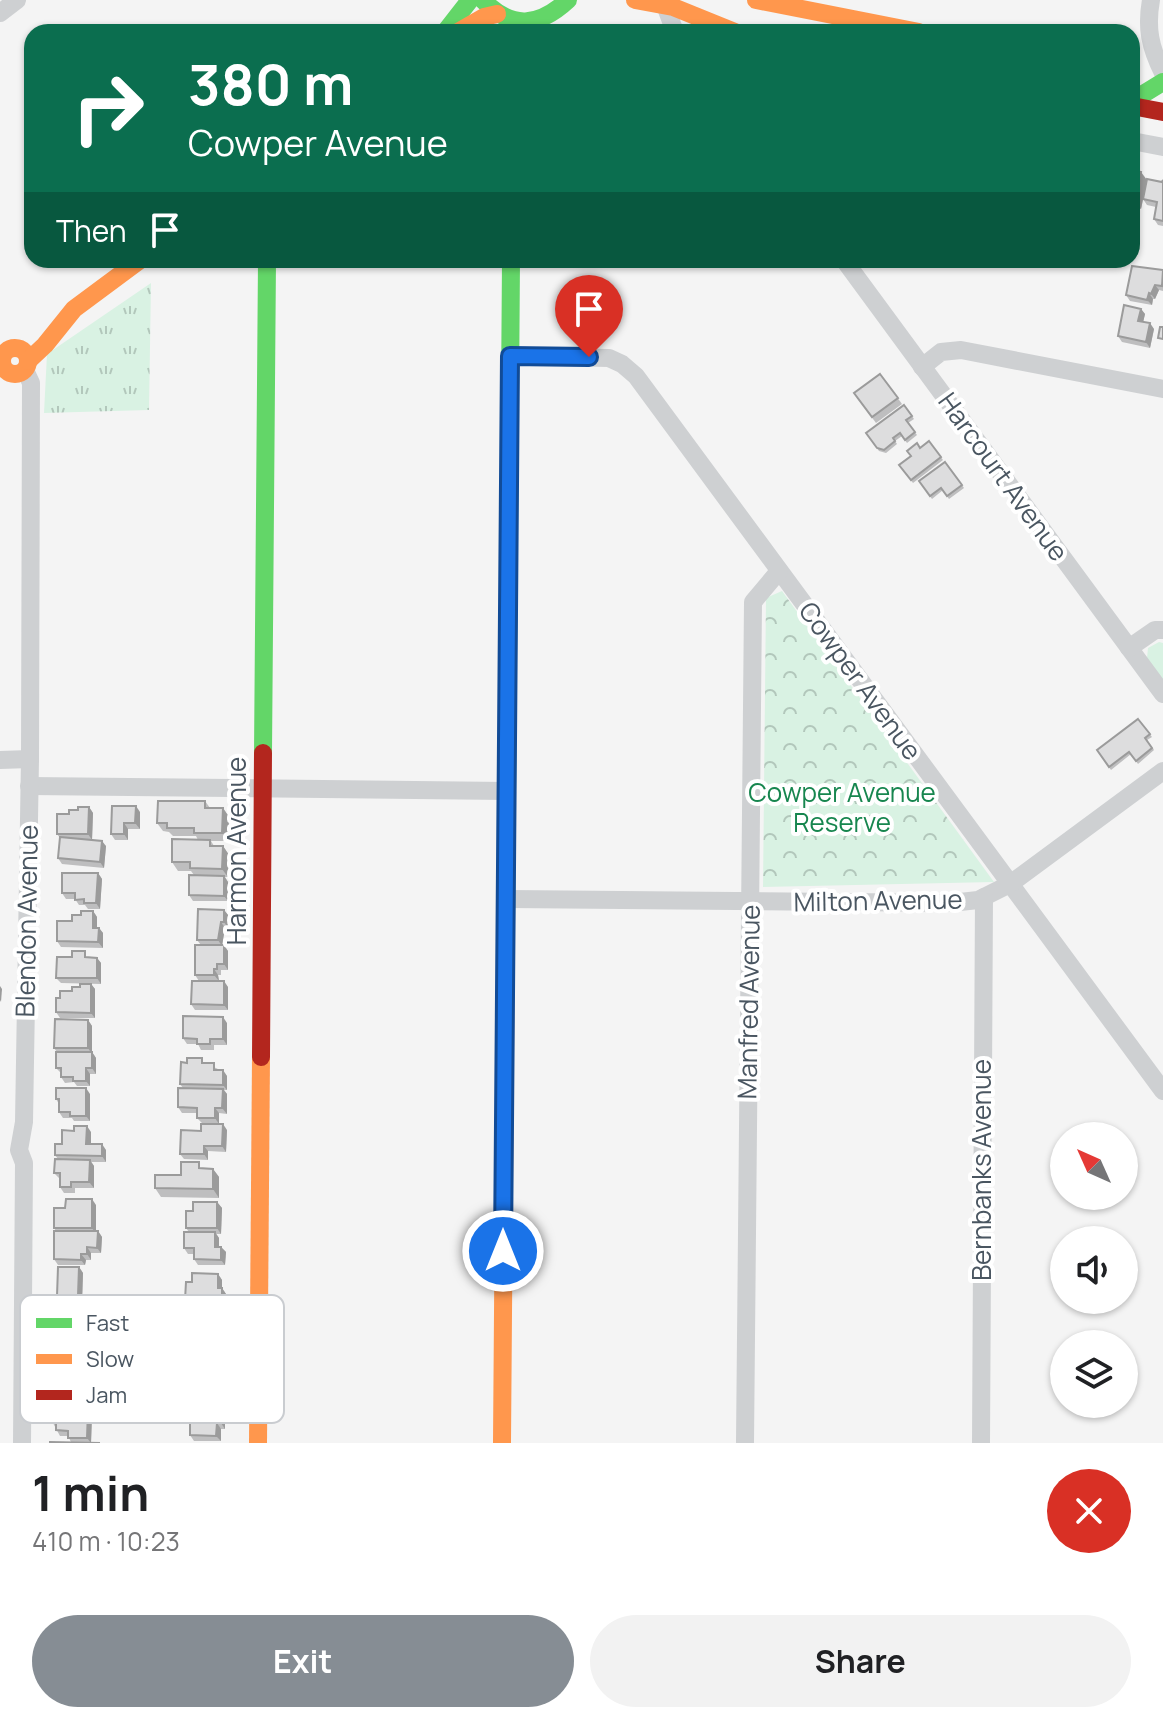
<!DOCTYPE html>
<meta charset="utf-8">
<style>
:root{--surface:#fff;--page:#f2f2f2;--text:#202124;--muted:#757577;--accent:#868d94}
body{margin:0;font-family:Manrope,sans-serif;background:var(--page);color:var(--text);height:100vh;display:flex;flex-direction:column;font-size:30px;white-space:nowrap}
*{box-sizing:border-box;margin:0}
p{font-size:26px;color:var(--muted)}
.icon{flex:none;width:44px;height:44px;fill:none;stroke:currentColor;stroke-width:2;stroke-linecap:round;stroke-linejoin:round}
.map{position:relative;height:1443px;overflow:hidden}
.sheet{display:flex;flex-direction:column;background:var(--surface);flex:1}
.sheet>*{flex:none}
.hud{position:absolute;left:24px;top:24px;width:1116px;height:244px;border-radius:24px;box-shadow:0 2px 6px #0004;background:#0b6e4f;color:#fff;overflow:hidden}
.needle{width:52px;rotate:315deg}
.controls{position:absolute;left:1050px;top:1122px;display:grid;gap:16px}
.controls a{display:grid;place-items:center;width:88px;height:88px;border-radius:50%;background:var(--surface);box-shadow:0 2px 6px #0004;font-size:40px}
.pin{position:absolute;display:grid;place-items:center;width:68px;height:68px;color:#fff;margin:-82px -34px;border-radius:50% 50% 50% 0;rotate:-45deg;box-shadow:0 0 8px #0007}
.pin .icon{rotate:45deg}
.me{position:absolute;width:88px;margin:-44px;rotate:0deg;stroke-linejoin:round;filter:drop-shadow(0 0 6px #0008)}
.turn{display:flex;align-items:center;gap:28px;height:168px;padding:0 32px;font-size:36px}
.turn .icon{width:104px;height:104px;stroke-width:2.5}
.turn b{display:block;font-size:56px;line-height:68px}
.then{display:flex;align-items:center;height:76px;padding:0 32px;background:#0003;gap:16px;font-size:30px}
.round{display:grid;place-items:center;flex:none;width:84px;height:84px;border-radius:42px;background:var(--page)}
.head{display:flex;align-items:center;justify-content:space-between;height:136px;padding:0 32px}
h1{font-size:48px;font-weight:700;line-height:60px}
.action{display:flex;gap:16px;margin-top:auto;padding:16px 32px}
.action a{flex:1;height:92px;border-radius:48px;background:var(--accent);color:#fff;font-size:32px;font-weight:700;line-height:92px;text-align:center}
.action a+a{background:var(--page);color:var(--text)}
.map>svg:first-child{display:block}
</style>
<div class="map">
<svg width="1163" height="1443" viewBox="0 0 1163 1443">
<defs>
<pattern id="grass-tufts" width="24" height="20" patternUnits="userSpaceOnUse" patternTransform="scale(2)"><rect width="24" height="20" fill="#d9f2e3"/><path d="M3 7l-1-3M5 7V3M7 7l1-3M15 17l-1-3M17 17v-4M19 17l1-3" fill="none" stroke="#b2c7bb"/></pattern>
<pattern id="park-crowns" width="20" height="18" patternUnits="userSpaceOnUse" patternTransform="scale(2)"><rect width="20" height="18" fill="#d9f2e3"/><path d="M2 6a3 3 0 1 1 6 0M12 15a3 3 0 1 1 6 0" fill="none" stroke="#b2c7bb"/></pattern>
</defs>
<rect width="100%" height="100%" fill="#f4f4f4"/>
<polygon fill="url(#grass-tufts)" points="151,283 149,410 44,413 47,354"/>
<g fill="url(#park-crowns)">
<polygon points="782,591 994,882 763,887 766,598"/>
<polygon points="1159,642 1163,643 1163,680 1147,658 1148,648"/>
</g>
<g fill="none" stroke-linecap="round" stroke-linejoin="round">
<g stroke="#ced0d2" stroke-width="18">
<path d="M 1151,0 C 1146,28 1150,47 1163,73"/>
<polyline points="665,5 675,32"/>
<polyline points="0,13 17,0"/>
<polyline points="1132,141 1163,147"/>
<polyline points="844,260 1163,694"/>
<polyline points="510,356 609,358 622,364 636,376 1163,1091"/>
<polyline points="922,367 941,352 961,350 1163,389"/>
<polyline points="1129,648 1155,630 1163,630"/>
<polyline points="0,760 30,759"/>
<polyline points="29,786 507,791"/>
<polyline points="505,899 951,903 978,900 1010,884 1163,771"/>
<polyline points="22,1443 24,1163 19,1150 24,1122 30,759 31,383 25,370"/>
<polyline points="745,1443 753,602 779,571"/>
<polyline points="981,1443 984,897"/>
</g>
<g stroke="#63d668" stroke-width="18">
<path d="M 483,0 C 511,30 539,27 568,0"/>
<polyline points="445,32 470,0"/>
<polyline points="1132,101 1163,82"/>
<polyline points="263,753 267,260"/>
<polyline points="506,924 511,260"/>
</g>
<g stroke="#ff974d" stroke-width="18">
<polyline points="635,0 673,7 735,32"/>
<polyline points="756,0 919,32"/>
<polyline points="458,32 484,17 497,14"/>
<circle cx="15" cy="361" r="13"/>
<polyline points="28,361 45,345 74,309 140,260"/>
<polyline points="258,1443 261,1057"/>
<polyline points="502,1443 506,924"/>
</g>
<g stroke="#b3261e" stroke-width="18">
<polyline points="1132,106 1163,112"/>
<polyline points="261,1057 263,753"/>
</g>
</g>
<g fill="#bebebf">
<polygon points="1132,170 1147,180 1162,182 1163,180 1163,226 1158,225 1154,219 1156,207 1147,205 1143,199 1141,209 1135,208 1132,223"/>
<polygon points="1163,270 1163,291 1159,290 1155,299 1153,299 1152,305 1130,301 1126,295"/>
<polygon points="1141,309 1145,314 1143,322 1154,329 1150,348 1122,342 1118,336"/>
<polygon points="880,374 902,404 876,423 854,393"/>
<polygon points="904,405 914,419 908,423 917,435 907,443 902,436 895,441 897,444 886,453 879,451 866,433"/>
<polygon points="929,441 943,460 913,483 899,465"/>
<polygon points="945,462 964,488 949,499 943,490 932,499 919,481"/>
<polygon points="1138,719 1152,737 1147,740 1154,750 1138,764 1131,754 1111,770 1097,750"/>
<polygon points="205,801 210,808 223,808 229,817 228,841 211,841 214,846 223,846 229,855 228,877 225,877 228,882 228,901 193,901 189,895 194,875 191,871 178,871 172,862 198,840 196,836 173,836 169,832 163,831 157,823"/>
<polygon points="89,807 93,813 92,840 106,846 104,868 62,864 58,858 60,838 57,834 69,814 78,810"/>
<polygon points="140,812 140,829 128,829 128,840 115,840 111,834"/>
<polygon points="98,873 102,879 100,909 88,909 85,905 79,905 75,899 66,899 62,893"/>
<polygon points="224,910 228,915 228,928 225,928 222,945 228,951 228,970 221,970 221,975 218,975 219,981 228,987 228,1010 195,1010 191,1004 199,981 195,975 201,945 197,940"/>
<polygon points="93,911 97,917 97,928 99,928 103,933 103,948 61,947 57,941 72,921 81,915"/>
<polygon points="72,957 97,958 101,963 101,984 61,983 56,978"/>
<polygon points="91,984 95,989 95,1018 60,1018 56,1012 60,998 72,991"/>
<polygon points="88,1020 92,1026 92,1052 96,1058 96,1074 90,1074 90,1086 77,1086 74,1082 65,1083 61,1077 61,1073 56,1068 57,1052 54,1048"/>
<polygon points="227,1023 227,1045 214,1045 214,1050 201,1050 198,1044 187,1044 183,1038"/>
<polygon points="205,1063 218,1069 227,1076 227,1090 224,1090 227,1094 227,1114 219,1113 219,1124 202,1123 197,1118 197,1113 182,1113 178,1107 183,1088 180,1084"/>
<polygon points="90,1094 90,1121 74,1121 72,1118 63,1118 59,1112 59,1104 56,1099"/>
<polygon points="227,1130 226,1152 208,1151 208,1160 184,1159 180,1154"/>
<polygon points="91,1132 91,1144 106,1150 106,1162 91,1162 94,1166 94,1188 75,1188 75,1193 64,1193 60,1187 60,1179 54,1173 58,1159 55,1155 62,1144"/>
<polygon points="204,1169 213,1169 219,1177 219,1198 161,1197 155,1188 181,1175"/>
<polygon points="217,1202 222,1208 221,1234 216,1234 219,1238 219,1247 221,1247 226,1252 225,1265 198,1265 194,1259 194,1254 188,1254 184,1248 189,1232 186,1228 193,1211"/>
<polygon points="96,1205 96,1231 98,1231 102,1237 101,1253 91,1253 91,1260 86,1260 85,1265 58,1265 54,1259 56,1231 54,1228 65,1208"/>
<polygon points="79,1267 83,1273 82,1302 61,1301 57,1296"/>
<polygon points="218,1274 222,1280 222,1288 226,1294 226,1306 189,1305 185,1300 192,1282"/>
<polygon points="88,1308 88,1334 69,1334 65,1329 57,1329 53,1323"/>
<polygon points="225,1309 229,1315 229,1342 189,1342 185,1336"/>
<polygon points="79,1340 83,1346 83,1354 92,1360 95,1378 88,1378 91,1381 90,1399 84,1399 84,1410 88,1410 92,1415 91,1443 71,1442 68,1436 60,1436 53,1423 79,1410 61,1406 57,1401 57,1394 52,1388 55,1375 53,1372 59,1347"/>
<polygon points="225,1351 224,1377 222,1377 225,1381 224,1410 202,1410 198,1404 205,1375 203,1371"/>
<polygon points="178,1380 178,1392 173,1392 173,1406 155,1406 151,1399 145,1399 141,1393"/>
<polygon points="221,1411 225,1417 225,1429 221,1429 221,1441 194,1441 190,1435"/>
</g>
<g fill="#9b9b9b">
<polygon points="1141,172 1147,180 1141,209 1135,200"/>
<polygon points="1132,203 1135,208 1132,223"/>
<polygon points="1155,285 1159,290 1155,299 1151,294"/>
<polygon points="1149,293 1153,299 1152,305 1147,300"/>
<polygon points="1141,309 1145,314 1142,327 1138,321"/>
<polygon points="1150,323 1154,329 1150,348 1146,342"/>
<polygon points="136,806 140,812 140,829 135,823"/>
<polygon points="89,807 93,813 92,840 88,834"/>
<polygon points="223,808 229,817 228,841 222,833"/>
<polygon points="124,823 128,829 128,840 124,834"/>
<polygon points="102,841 106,846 104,868 100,862"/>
<polygon points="223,846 229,855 228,877 222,869"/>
<polygon points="98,873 102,879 100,909 96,903"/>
<polygon points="224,876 228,882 228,901 224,896"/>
<polygon points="224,910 228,915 228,928 224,922"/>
<polygon points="93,911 97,917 97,933 93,928"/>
<polygon points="221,922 225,928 222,946 218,940"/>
<polygon points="99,928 103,933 103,948 98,942"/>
<polygon points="224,945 228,951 228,970 224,964"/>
<polygon points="97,958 101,963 101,984 97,978"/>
<polygon points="214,969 218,975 219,981 214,975"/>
<polygon points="224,981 228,987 228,1010 224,1005"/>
<polygon points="91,984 95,989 95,1018 91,1013"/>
<polygon points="0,986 2,989 1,1002 0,1000"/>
<polygon points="223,1017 227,1023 227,1045 223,1039"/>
<polygon points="88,1020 92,1026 92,1054 88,1048"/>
<polygon points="92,1052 96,1058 96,1074 92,1068"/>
<polygon points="86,1068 90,1074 90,1086 86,1081"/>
<polygon points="223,1070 227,1076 227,1090 223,1085"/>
<polygon points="86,1088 90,1094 90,1121 86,1116"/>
<polygon points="223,1089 227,1094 227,1114 222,1108"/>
<polygon points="215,1108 219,1113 219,1124 215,1118"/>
<polygon points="223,1124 227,1130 226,1152 222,1146"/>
<polygon points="87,1126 91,1132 91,1150 86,1144"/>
<polygon points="102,1144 106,1150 106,1162 102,1156"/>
<polygon points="204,1146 208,1151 208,1160 204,1154"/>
<polygon points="90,1160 94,1166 94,1188 89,1182"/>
<polygon points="213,1169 219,1177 219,1198 213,1189"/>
<polygon points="92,1199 96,1205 96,1234 92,1228"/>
<polygon points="217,1202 222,1208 221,1234 217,1228"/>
<polygon points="98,1231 102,1237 101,1253 97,1248"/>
<polygon points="215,1232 219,1238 219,1253 215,1247"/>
<polygon points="87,1247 91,1253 91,1260 87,1254"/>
<polygon points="221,1247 226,1252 225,1265 221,1260"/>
<polygon points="81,1254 86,1260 85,1265 81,1260"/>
<polygon points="79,1267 83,1273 82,1302 78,1296"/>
<polygon points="218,1274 222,1280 222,1293 218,1288"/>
<polygon points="222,1288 226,1294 226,1306 222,1300"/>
<polygon points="84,1303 88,1308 88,1334 84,1328"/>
<polygon points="225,1309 229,1315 229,1342 225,1336"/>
<polygon points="79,1340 83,1346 83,1360 78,1354"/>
<polygon points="221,1345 225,1351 224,1377 220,1371"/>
<polygon points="88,1354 92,1360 95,1378 91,1372"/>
<polygon points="174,1374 178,1380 178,1392 173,1386"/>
<polygon points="87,1375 91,1381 90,1399 86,1393"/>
<polygon points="220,1375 225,1381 224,1410 220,1404"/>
<polygon points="169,1386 173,1392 173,1406 169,1400"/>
<polygon points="80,1393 84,1399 84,1410 79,1404"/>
<polygon points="88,1410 92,1415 91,1443 87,1438"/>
<polygon points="221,1411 225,1417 225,1429 221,1423"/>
<polygon points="217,1423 221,1429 221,1441 216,1436"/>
</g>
<g fill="#ddddde" stroke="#9b9b9b" stroke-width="2">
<polygon points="1132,170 1141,172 1135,200 1132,200"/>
<polygon points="1147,179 1162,182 1163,180 1163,221 1154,219 1157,202 1143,199"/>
<polygon points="1132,266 1163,270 1162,286 1155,285 1151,294 1149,293 1147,300 1126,295"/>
<polygon points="1124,305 1141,309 1138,321 1150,323 1146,342 1118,336"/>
<polygon points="1160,327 1163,327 1163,339 1158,338"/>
<polygon points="880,374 898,398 872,417 854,393"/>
<polygon points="904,405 912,416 906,420 915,432 905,440 900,433 893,438 895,441 884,450 877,448 866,433"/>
<polygon points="929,441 941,457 911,480 899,465 911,456 907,451 917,443 920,448"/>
<polygon points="945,462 962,485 947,496 941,488 930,496 919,481"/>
<polygon points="1138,719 1150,734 1145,738 1152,748 1136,761 1129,752 1109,767 1097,750"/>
<polygon points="158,801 205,801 205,808 223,808 222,833 194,833 194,828 167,828 167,823 157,823"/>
<polygon points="112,806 136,806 135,823 124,823 124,834 111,834"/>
<polygon points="78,807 89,807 88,834 57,834 57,814 69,814 69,810 78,810"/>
<polygon points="60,837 102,841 100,862 58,858"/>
<polygon points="172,839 210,840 210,846 223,846 222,869 190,868 190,862 172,862"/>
<polygon points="62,873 98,873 96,903 84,903 84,899 75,900 75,893 62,893"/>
<polygon points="189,875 224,876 224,896 189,895"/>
<polygon points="198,909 224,910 224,922 221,922 218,940 197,940"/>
<polygon points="81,911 93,911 93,928 99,928 98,942 57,941 57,921 72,921 72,915 81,915"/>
<polygon points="195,945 224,945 224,964 217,964 217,969 214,969 214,975 195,975"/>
<polygon points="72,951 85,951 85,957 97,958 97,978 56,978 57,957 72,957"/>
<polygon points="192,981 224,981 224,1005 191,1004"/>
<polygon points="80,984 91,984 91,1013 56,1012 56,998 60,998 60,991 72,991 72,987 80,987"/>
<polygon points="183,1016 223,1017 223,1039 210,1039 210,1044 197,1044 197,1039 183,1038"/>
<polygon points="55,1019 88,1020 88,1048 54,1048"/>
<polygon points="56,1052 92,1052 92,1068 86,1068 86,1081 73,1081 73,1077 61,1077 61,1068 56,1068"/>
<polygon points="187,1058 202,1058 202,1063 214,1063 214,1070 223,1070 223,1085 180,1084 181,1062 187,1063"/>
<polygon points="56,1088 86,1088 86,1116 70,1116 70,1112 59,1112 59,1099 56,1099"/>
<polygon points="178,1088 223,1089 222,1108 215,1108 215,1118 197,1118 197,1108 178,1107"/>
<polygon points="201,1124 223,1124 222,1146 204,1146 204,1154 180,1154 181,1130 201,1131"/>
<polygon points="74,1126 87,1126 86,1144 102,1144 102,1156 55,1155 55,1144 62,1144 62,1130 74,1131"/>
<polygon points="55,1159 90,1160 89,1182 71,1182 71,1187 60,1187 60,1173 54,1173"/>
<polygon points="181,1162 199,1162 199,1168 213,1169 213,1189 155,1188 155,1175 181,1175"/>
<polygon points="66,1199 92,1199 92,1228 54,1228 54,1208 65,1208"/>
<polygon points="193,1202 217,1202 217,1228 186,1228 186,1211 193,1211"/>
<polygon points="54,1231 98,1231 97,1248 87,1247 87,1254 81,1254 81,1260 54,1259"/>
<polygon points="184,1232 215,1232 215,1247 221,1247 221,1260 194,1259 194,1248 184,1248"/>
<polygon points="58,1267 79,1267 78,1296 57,1296"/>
<polygon points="192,1273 218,1274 218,1288 222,1288 222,1300 185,1300 186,1282 192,1282"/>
<polygon points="53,1409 88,1410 87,1438 68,1438 68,1431 56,1430 56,1423 53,1423"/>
<polygon points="190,1411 221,1411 221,1423 217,1423 216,1436 190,1435"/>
<polygon points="50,1442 100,1443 50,1443"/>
</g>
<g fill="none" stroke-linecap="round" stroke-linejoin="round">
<g stroke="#114b97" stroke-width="20">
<polyline id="route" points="503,1251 510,356 589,357"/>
</g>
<use href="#route" stroke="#1a73e8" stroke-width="14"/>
</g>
<g text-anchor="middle" stroke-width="8" stroke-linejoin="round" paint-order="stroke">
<g font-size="26" fill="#4a5661" stroke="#fff">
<text transform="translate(1003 477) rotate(54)" y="9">Harcourt Avenue</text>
<text transform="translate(860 681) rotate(54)" y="9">Cowper Avenue</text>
<text transform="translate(237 851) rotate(-90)" y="9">Harmon Avenue</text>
<text transform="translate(878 901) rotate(-1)" y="9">Milton Avenue</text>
<text transform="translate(27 921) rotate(-89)" y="9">Blendon Avenue</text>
<text transform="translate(749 1002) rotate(-89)" y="9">Manfred Avenue</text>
<text transform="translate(982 1170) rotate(-90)" y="9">Bernbanks Avenue</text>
</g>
<g font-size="26" fill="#17864f" stroke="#fff">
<text x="842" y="802">Cowper Avenue<tspan x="842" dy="30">Reserve</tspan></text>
</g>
</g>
<rect x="20" y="1295" width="264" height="128" rx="12" fill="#fff" stroke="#c9ccd0" stroke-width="2"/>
<rect x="36" y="1318" width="36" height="10" fill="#63d668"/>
<rect x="36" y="1354" width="36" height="10" fill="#ff974d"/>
<rect x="36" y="1390" width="36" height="10" fill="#b3261e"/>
<g font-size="22" fill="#4a5661">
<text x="86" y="1331">Fast</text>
<text x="86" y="1367">Slow</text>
<text x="86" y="1403">Jam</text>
</g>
</svg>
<div class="controls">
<a><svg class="needle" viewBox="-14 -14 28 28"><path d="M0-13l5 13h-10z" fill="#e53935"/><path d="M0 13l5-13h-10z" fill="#757577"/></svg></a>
<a><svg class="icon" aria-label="sound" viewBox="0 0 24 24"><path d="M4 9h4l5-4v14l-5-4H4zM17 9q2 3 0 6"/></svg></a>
<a><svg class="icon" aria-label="layers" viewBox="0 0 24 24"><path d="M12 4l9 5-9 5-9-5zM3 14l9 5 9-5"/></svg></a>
</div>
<div class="pin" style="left:589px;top:357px;background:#d93025"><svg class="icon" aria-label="arrive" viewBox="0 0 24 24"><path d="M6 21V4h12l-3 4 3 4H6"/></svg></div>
<svg class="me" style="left:503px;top:1251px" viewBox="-20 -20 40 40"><circle r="17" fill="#1a73e8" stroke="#fff" stroke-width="3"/><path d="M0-11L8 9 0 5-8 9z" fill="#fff"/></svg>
<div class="hud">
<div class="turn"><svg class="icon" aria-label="right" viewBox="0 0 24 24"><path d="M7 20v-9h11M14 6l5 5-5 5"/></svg><div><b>380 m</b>Cowper Avenue</div></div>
<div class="then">Then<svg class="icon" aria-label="arrive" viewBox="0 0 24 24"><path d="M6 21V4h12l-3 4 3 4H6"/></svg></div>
</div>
</div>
<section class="sheet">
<div class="head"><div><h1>1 min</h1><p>410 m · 10:23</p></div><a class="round" style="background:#d93025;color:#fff"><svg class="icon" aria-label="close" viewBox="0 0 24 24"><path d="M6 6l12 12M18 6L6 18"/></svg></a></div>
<div class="action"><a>Exit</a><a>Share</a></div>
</section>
